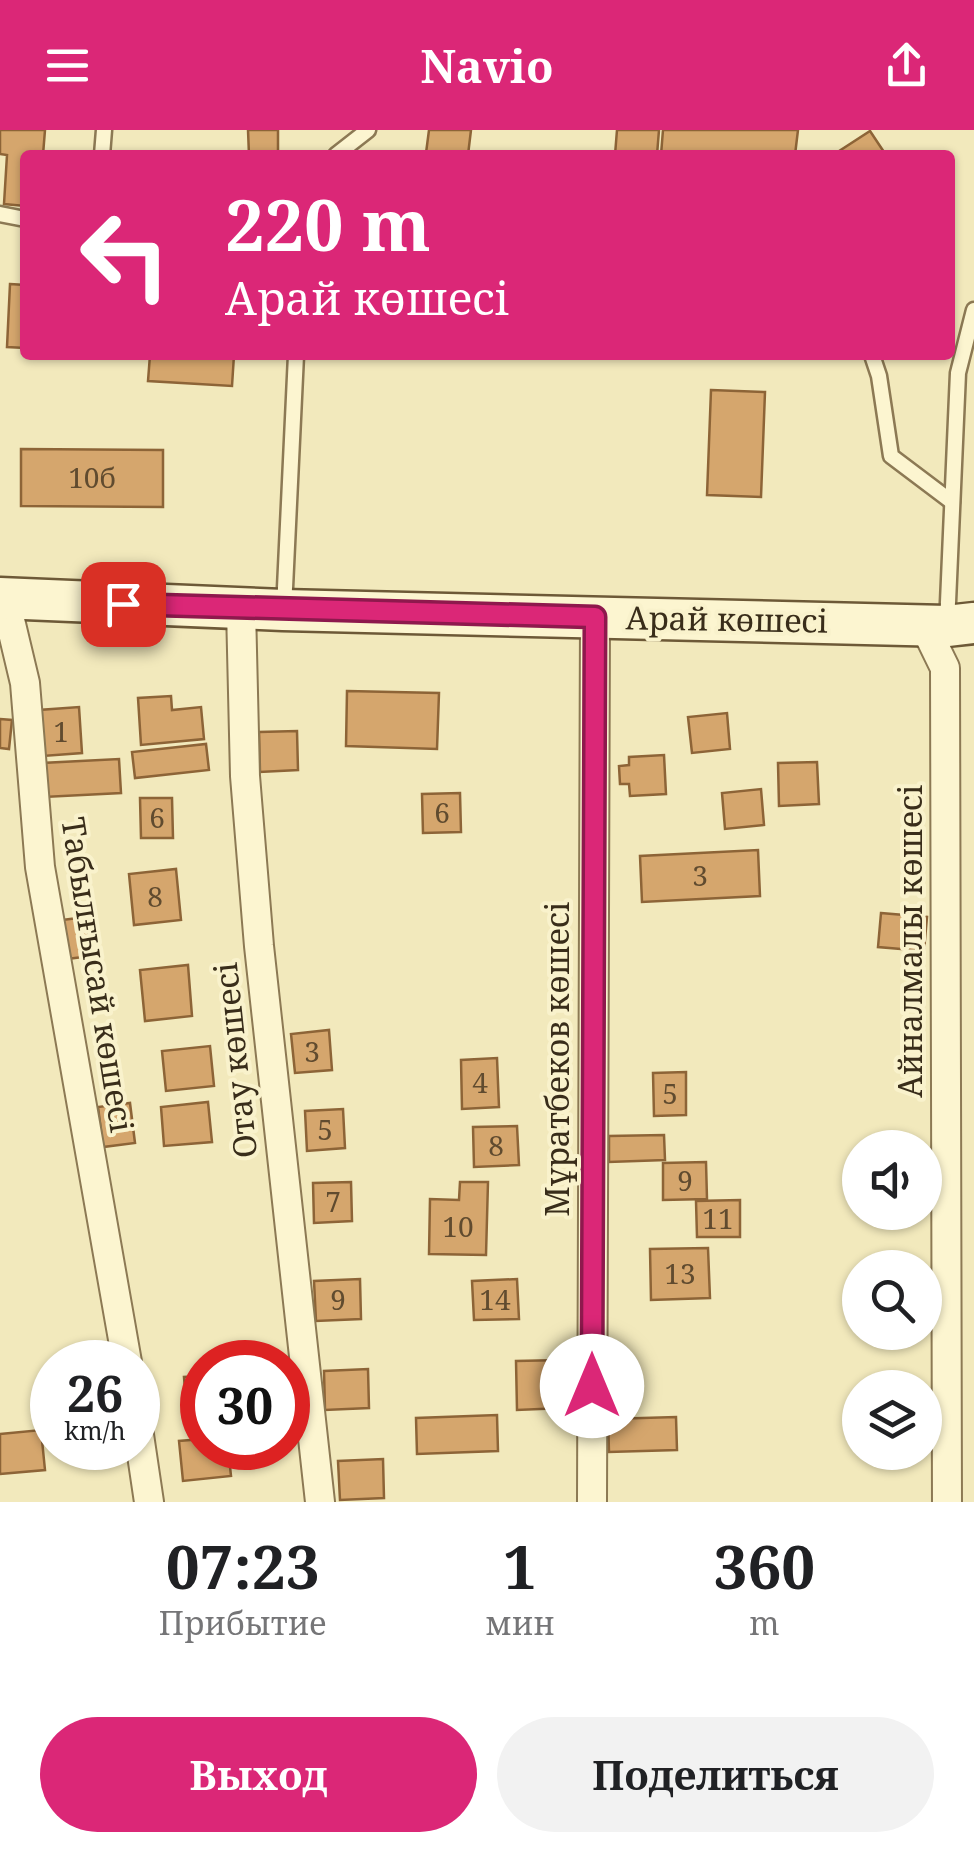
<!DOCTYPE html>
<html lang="ru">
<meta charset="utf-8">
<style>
:root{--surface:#fff;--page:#f2f2f2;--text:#202124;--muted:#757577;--accent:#db2777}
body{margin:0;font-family:"Noto Serif",serif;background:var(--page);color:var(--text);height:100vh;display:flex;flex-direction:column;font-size:38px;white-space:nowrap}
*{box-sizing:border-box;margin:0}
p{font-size:32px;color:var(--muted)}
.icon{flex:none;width:55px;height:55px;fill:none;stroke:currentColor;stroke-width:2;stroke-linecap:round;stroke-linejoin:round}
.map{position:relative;height:1372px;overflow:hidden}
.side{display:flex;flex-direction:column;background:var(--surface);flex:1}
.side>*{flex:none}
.hud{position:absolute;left:20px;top:20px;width:935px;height:210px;border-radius:10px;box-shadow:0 2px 8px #0004;background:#db2777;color:#fff;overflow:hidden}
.fabs{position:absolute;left:842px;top:1000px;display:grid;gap:20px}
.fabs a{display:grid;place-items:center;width:100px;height:100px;border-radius:50%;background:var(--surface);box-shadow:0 2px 8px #0004;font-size:50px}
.speed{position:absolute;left:30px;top:1210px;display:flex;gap:20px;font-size:50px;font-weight:700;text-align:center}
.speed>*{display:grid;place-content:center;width:130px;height:130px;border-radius:50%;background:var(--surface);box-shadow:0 2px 8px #0004;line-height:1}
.speed small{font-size:25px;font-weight:400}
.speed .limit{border:15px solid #d22;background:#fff;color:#111}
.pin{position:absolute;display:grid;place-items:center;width:85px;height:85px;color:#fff;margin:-42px;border-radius:20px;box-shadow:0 5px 15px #0006}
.me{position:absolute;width:110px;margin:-55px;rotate:0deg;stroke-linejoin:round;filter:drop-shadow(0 0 8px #0008)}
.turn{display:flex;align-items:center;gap:35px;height:210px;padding:0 40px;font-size:45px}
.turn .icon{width:130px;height:130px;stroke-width:2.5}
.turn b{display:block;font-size:70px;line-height:85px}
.eta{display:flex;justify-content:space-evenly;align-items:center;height:170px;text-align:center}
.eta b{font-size:60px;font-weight:700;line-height:70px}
.cta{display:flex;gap:20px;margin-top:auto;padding:20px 40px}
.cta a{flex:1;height:115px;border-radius:60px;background:var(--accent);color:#fff;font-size:40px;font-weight:700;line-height:115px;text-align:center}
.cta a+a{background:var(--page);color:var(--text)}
header{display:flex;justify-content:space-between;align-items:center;height:130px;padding:0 40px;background:var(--accent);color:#fff;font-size:45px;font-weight:700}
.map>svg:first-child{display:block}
</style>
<header><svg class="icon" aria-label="menu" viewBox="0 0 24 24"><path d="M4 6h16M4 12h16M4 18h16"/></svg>Navio<svg class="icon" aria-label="share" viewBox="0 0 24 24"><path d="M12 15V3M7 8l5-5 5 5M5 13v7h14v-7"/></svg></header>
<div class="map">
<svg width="974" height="1372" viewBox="0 0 974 1372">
<rect width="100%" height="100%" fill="#f2e9bc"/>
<g fill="#d5a66d" stroke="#8d6437" stroke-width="2.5">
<polygon points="0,0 45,0 43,25 25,25 25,76 4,74 7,25 0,24"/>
<polygon points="248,0 278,0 278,25 249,25"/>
<polygon points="429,0 471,0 468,25 426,23"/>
<polygon points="617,0 659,0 657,25 615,25"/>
<polygon points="663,0 798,0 795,25 661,25"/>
<polygon points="870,1 886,25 833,25"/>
<polygon points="10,154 25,155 25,218 7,217"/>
<polygon points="150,225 234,225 232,256 148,251"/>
<polygon points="711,260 765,262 761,367 707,365"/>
<polygon points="21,319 163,320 163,377 21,376"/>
<polygon points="347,561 439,563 437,619 346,616"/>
<polygon points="171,566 172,580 201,577 204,609 141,615 138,568"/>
<polygon points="79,577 82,623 43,626 39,580"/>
<polygon points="727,583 730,619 692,623 688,587"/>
<polygon points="0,589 12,590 9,619 0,618"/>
<polygon points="297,601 298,640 260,642 259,602"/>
<polygon points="206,614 209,640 135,648 132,622"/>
<polygon points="664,625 666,664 630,666 629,654 620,654 619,636 629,635 629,627"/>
<polygon points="119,629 121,663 44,667 42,633"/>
<polygon points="817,632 819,674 779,676 778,633"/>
<polygon points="761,659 764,695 725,699 722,663"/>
<polygon points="460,663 461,702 423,703 422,664"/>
<polygon points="140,668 172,668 173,708 141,708"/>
<polygon points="758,720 760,766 642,772 640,726"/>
<polygon points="176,739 181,790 134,795 129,744"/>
<polygon points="881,783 927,787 924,821 878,817"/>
<polygon points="86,787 91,826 59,830 54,791"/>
<polygon points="188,835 192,886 145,891 140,840"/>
<polygon points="329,900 332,940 295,943 291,904"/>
<polygon points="210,916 214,956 166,961 162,921"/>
<polygon points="497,928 499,977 462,979 461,930"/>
<polygon points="686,942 686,985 654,986 653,943"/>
<polygon points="208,972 212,1012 164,1016 161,977"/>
<polygon points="130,973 135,1013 103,1017 98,977"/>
<polygon points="343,979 345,1018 307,1021 305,981"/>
<polygon points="517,996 519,1035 474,1037 473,997"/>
<polygon points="664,1005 665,1030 609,1032 609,1006"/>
<polygon points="706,1032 707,1069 663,1070 663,1033"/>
<polygon points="351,1052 352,1091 314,1093 313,1053"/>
<polygon points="460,1052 488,1052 486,1125 429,1124 430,1069 459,1070"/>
<polygon points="740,1070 740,1107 697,1107 696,1071"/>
<polygon points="708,1118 710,1168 651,1170 650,1119"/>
<polygon points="360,1149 361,1189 316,1191 314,1151"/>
<polygon points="517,1149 519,1189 474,1190 472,1151"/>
<polygon points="562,1230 563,1278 517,1280 516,1231"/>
<polygon points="368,1239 369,1278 325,1280 324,1241"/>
<polygon points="202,1246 202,1297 188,1298 184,1247"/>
<polygon points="497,1285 498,1321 417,1324 416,1288"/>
<polygon points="676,1287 677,1320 609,1322 608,1289"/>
<polygon points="41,1300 45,1340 0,1344 0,1304"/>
<polygon points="202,1309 202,1318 228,1318 231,1346 183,1351 179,1311"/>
<polygon points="383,1329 384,1368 340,1370 338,1331"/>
</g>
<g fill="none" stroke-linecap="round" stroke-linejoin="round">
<g stroke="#8c7954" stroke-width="19">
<g id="service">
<polyline points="102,25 104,0"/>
<polyline points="336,25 368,0"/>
<polyline points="0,84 25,89"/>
<polyline points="872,225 879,246 891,326 952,372"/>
<polyline points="284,479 296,225"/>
<polyline points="947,495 958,243 974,180"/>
</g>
</g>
<g stroke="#8c7954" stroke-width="32">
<g id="minor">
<polyline points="5,469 25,553 40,737 127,1232"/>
<polyline points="241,479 245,646 259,816 320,1372"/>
<polyline points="924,495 945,538 947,1372"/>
<polyline points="138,1298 149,1372"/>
<polyline points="592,1372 595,487"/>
</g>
</g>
<g stroke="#6d5937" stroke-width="45">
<polyline id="secondary" points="0,468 283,480 947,496 974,493"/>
</g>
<use href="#service" stroke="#fcf5d0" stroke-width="14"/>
<use href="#minor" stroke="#fcf5d0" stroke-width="28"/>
<use href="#secondary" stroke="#fcf5d0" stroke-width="40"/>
</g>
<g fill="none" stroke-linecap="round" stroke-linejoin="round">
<g stroke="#8e194d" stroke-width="25">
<polyline id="route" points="123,474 595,487 592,1256"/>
</g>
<use href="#route" stroke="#db2777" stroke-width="18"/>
</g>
<g text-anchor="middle" stroke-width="8" stroke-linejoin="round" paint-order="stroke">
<g font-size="28" fill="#604b2f">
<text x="92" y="358">10б</text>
<text x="61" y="612">1</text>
<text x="442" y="693">6</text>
<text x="157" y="698">6</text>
<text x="700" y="756">3</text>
<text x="155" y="777">8</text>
<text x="312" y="932">3</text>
<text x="480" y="963">4</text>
<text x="670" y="974">5</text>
<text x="325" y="1010">5</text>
<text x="496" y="1026">8</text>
<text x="685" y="1061">9</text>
<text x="333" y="1082">7</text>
<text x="718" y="1099">11</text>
<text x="458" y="1107">10</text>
<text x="680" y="1154">13</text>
<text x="338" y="1180">9</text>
<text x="495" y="1180">14</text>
</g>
<g font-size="32" fill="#392d1a" stroke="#f9f2cc">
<text transform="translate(727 490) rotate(1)" y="11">Арай көшесі</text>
<text transform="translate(911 811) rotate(-90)" y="11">Айналмалы көшесі</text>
<text transform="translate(97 845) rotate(81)" y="11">Табылғысай көшесі</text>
<text transform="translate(558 929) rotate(-90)" y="11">Мұратбеков көшесі</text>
<text transform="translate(236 930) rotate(-96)" y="11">Отау көшесі</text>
</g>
</g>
</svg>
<div class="fabs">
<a><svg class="icon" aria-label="sound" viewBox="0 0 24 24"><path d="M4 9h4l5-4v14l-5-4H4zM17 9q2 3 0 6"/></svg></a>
<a><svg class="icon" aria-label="search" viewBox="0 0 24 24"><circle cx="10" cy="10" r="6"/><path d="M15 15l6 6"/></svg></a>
<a><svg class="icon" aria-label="layers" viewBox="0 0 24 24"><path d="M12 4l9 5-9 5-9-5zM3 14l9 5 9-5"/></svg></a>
</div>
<div class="speed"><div>26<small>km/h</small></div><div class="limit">30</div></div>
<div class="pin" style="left:123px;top:474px;background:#d93025"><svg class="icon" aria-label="arrive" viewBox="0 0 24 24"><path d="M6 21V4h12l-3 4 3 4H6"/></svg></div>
<svg class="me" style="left:592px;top:1256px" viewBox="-20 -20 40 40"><circle r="19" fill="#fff"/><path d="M0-13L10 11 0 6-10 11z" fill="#db2777"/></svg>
<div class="hud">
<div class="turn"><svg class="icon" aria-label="left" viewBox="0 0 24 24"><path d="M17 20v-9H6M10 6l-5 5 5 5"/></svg><div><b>220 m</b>Арай көшесі</div></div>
</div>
</div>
<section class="side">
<div class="eta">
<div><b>07:23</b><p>Прибытие</p></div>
<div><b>1</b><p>мин</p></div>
<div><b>360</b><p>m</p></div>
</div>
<div class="cta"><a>Выход</a><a>Поделиться</a></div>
</section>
